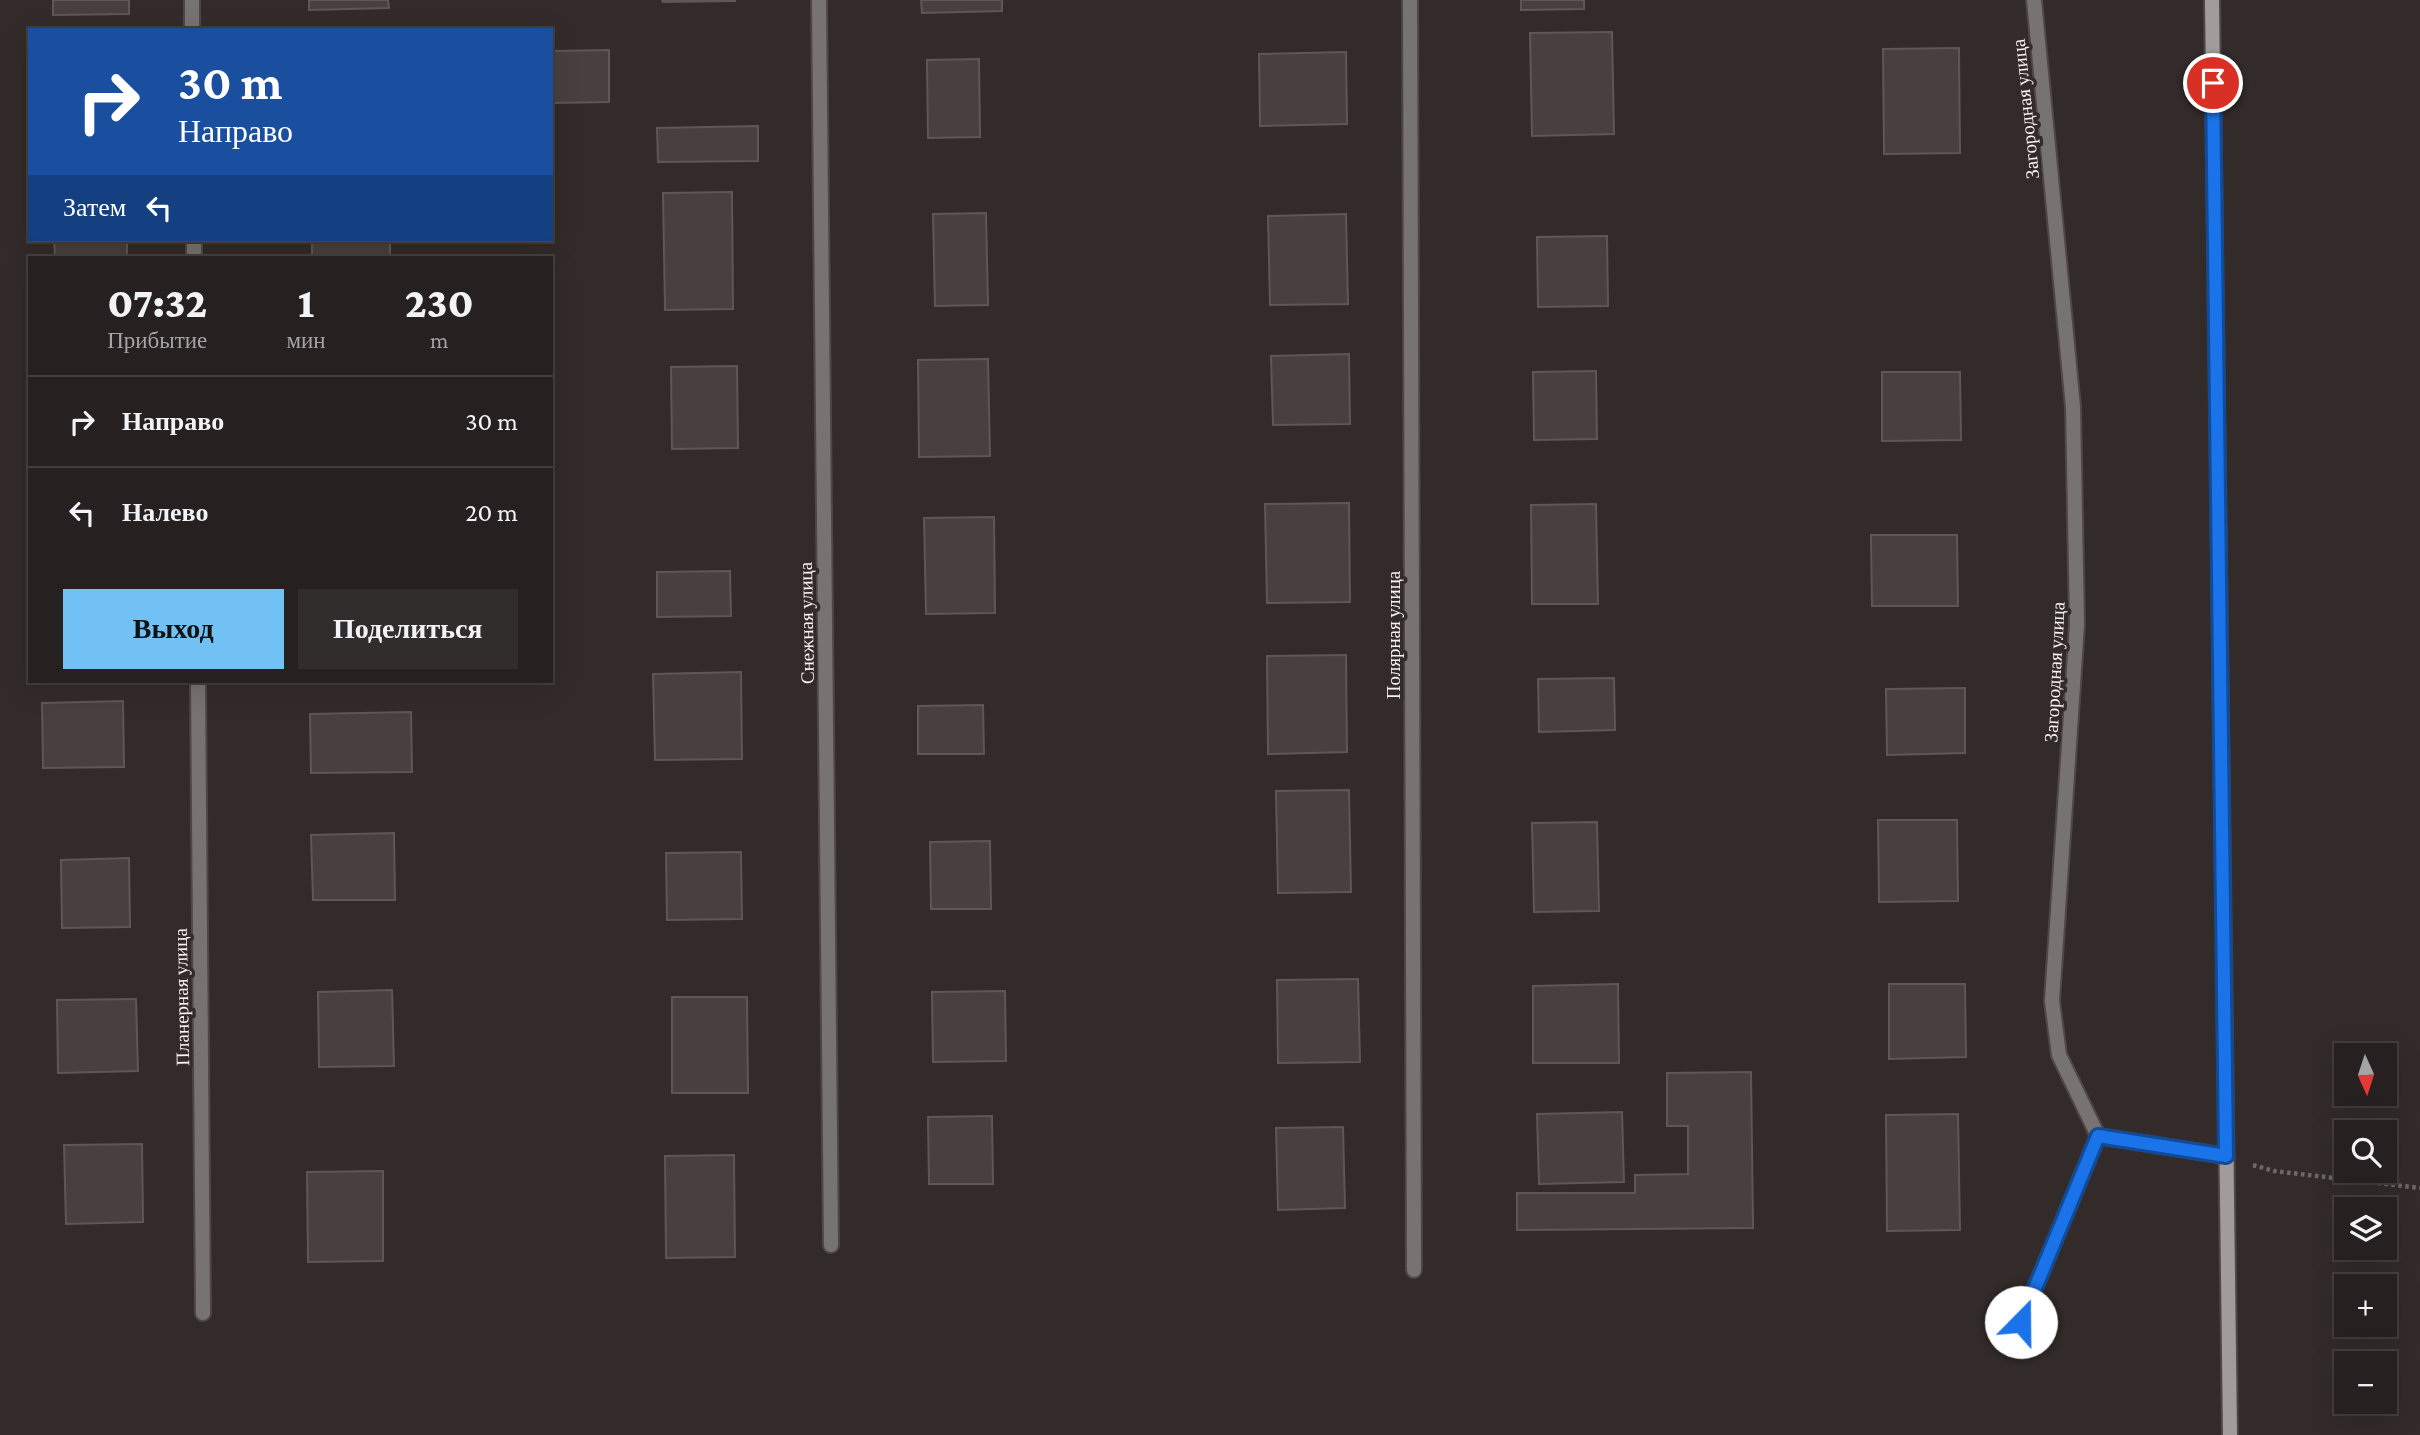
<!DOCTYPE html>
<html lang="ru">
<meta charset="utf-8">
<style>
:root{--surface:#262020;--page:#322d2d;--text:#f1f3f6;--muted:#a4a3a5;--line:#423e3e;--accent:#72c1f5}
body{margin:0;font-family:"Crimson Pro",serif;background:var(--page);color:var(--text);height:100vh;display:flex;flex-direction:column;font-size:26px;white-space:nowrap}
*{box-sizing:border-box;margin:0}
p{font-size:23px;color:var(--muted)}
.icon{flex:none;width:38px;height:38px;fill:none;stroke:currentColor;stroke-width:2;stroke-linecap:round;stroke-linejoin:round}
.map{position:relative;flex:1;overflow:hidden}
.details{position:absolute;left:28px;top:256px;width:525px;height:427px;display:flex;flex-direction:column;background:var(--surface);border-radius:0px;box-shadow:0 7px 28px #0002,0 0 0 2px var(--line)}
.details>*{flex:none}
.hud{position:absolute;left:28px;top:28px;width:525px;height:214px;border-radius:0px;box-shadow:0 7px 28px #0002,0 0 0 2px var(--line);background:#1a4fa0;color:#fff;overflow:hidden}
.needle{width:46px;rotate:177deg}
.buttons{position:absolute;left:2334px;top:1043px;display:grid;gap:14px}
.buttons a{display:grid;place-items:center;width:63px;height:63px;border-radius:0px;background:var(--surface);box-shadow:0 7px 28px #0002,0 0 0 2px var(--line);font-size:35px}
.pin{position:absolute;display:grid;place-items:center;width:60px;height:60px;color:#fff;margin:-30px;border:4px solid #fff;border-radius:50%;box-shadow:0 2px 7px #0007}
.me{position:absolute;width:77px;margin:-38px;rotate:22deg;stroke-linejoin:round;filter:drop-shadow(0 0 5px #0008)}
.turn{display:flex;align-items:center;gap:24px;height:147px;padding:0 35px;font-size:32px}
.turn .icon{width:91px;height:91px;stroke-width:2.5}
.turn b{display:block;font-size:49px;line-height:60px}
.then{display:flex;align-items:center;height:66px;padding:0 35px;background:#0003;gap:14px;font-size:26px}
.eta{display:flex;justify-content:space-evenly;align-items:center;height:119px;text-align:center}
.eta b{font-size:42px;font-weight:800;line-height:49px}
.button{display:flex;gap:14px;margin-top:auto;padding:14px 35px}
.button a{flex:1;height:80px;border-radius:0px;background:var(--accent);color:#111;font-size:28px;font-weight:800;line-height:80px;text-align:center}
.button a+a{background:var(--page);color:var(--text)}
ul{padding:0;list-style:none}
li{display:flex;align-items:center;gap:21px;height:91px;padding:0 35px;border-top:2px solid var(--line)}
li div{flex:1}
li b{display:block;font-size:26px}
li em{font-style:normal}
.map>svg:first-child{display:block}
</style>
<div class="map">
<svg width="2420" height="1435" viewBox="0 0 2420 1435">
<rect width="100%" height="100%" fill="#322b2a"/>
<g fill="#47403e" stroke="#5e5755" stroke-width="2">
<polygon points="53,0 129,0 129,14 53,15"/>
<polygon points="309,0 388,0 389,8 309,10"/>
<polygon points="662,0 735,0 735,1 663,2"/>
<polygon points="921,0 1002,0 1002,11 922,13"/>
<polygon points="1521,0 1584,0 1584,9 1521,10"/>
<polygon points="1612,32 1614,134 1532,136 1530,33"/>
<polygon points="1959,48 1960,153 1884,154 1883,49"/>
<polygon points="609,50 609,102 551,103 551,51"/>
<polygon points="1346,52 1347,124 1260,126 1259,54"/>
<polygon points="979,59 980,137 928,138 927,60"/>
<polygon points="758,126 758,161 658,162 657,128"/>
<polygon points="732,192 733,309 665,310 663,193"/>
<polygon points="986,213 988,305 935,306 933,214"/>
<polygon points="1346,214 1348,304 1270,305 1268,216"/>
<polygon points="1607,236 1608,306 1538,307 1537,237"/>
<polygon points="54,240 127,240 127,257 55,257"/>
<rect x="312" y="240" width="78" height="17"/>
<polygon points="1349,354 1350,424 1273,425 1271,356"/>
<polygon points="988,359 990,456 919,457 918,360"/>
<polygon points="737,366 738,448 672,449 671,367"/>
<polygon points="1596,371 1597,439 1534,440 1533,372"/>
<polygon points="1882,372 1960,372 1961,440 1882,441"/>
<polygon points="1349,503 1350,602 1267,603 1265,504"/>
<polygon points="1596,504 1598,604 1532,604 1531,505"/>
<polygon points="994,517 995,613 926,614 924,518"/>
<polygon points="1871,535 1957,535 1958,606 1872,606"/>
<polygon points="730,571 731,616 657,617 657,572"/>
<polygon points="1346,655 1347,752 1268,754 1267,656"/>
<polygon points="741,672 742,759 655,760 653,674"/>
<polygon points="1614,678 1615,730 1539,732 1538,679"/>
<polygon points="1965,688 1965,753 1887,755 1886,689"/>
<polygon points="123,701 124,767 43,768 42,703"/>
<polygon points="983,705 984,754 918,754 918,706"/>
<polygon points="411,712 412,772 311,773 310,714"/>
<polygon points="1349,790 1351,892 1278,893 1276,791"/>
<polygon points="1878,820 1957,820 1958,901 1879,902"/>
<polygon points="1597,822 1599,911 1534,912 1532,823"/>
<polygon points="394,833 395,900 313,900 311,835"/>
<polygon points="990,841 991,909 931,909 930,842"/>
<polygon points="741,852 742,919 667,920 666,853"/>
<polygon points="129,858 130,927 62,928 61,860"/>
<polygon points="1358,979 1360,1062 1278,1063 1277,980"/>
<polygon points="1618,984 1619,1063 1533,1063 1533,986"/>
<polygon points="1889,984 1965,984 1966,1057 1889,1059"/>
<polygon points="392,990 394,1066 319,1067 318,992"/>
<polygon points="1005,991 1006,1061 933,1062 932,992"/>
<polygon points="672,997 747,997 748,1093 672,1093"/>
<polygon points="136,999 138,1071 58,1073 57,1000"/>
<polygon points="1751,1072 1753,1228 1517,1230 1517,1193 1635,1193 1635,1175 1688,1174 1688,1126 1667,1126 1667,1073"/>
<polygon points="1622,1112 1624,1182 1539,1184 1537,1114"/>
<polygon points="1958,1114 1960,1230 1887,1231 1886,1115"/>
<polygon points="992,1116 993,1184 929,1184 928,1117"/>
<polygon points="1343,1127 1345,1208 1278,1210 1276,1128"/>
<polygon points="142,1144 143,1222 66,1224 64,1145"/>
<polygon points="734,1155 735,1257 666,1258 665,1156"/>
<polygon points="383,1171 383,1261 308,1262 307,1172"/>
</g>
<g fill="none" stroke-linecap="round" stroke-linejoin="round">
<g stroke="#4e4746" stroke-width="18">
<g id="street">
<polyline points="192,0 192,30"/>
<polyline points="819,0 831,1245"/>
<polyline points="1410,0 1414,1270"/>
<polyline points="194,240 194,257"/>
<polyline points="198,681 203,1313"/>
<polyline points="2098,1136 2226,1156"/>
<polyline points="2021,1322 2098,1136 2059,1055 2052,1001 2077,624 2073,407 2034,0"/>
</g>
</g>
<g stroke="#4e4746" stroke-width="18">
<polyline id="secondary" points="2212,0 2230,1435"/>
</g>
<polyline stroke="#6e6867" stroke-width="4.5" stroke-dasharray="3.5 3.5" stroke-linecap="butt" points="2253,1165 2274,1171 2420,1188"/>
<use href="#street" stroke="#777373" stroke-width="14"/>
<use href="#secondary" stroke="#a19b9a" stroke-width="14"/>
</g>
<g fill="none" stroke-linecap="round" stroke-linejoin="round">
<g stroke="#114b97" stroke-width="18">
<polyline id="route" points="2021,1322 2098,1136 2226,1156 2213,83"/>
</g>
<use href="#route" stroke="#1a73e8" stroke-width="12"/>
</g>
<g text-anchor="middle" stroke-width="7" stroke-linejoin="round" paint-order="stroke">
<g font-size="19" fill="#f8f3f2" stroke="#322b2a">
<text transform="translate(2025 109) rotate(-96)" y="7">Загородная улица</text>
<text transform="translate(806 623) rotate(-91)" y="7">Снежная улица</text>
<text transform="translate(1393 635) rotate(-90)" y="7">Полярная улица</text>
<text transform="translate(2054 672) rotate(-87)" y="7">Загородная улица</text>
<text transform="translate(181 997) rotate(-91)" y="7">Планерная улица</text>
</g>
</g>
</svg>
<div class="buttons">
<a><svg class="needle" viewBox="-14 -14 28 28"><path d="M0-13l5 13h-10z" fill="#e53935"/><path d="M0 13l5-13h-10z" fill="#a4a3a5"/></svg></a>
<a><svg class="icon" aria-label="search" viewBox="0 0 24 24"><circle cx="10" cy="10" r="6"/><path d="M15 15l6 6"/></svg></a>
<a><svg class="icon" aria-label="layers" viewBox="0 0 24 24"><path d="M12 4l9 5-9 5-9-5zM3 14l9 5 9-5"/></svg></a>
<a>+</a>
<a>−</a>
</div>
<div class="pin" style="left:2213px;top:83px;background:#d93025"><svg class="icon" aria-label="arrive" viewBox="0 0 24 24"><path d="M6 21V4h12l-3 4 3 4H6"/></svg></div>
<svg class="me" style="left:2021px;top:1322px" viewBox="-20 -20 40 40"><circle r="19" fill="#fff"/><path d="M0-13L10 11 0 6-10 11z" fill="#1a73e8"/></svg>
<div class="hud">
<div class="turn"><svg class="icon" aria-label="right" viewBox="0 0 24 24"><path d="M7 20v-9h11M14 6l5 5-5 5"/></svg><div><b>30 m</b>Направо</div></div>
<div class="then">Затем<svg class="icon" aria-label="left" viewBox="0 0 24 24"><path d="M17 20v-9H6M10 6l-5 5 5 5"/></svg></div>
</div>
<section class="details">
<div class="eta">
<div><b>07:32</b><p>Прибытие</p></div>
<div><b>1</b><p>мин</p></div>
<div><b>230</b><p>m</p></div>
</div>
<ul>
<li><svg class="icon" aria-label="right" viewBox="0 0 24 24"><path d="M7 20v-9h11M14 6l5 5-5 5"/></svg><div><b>Направо</b></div><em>30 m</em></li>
<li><svg class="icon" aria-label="left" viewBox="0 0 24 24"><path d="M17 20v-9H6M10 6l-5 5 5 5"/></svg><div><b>Налево</b></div><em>20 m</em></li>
</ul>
<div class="button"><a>Выход</a><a>Поделиться</a></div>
</section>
</div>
